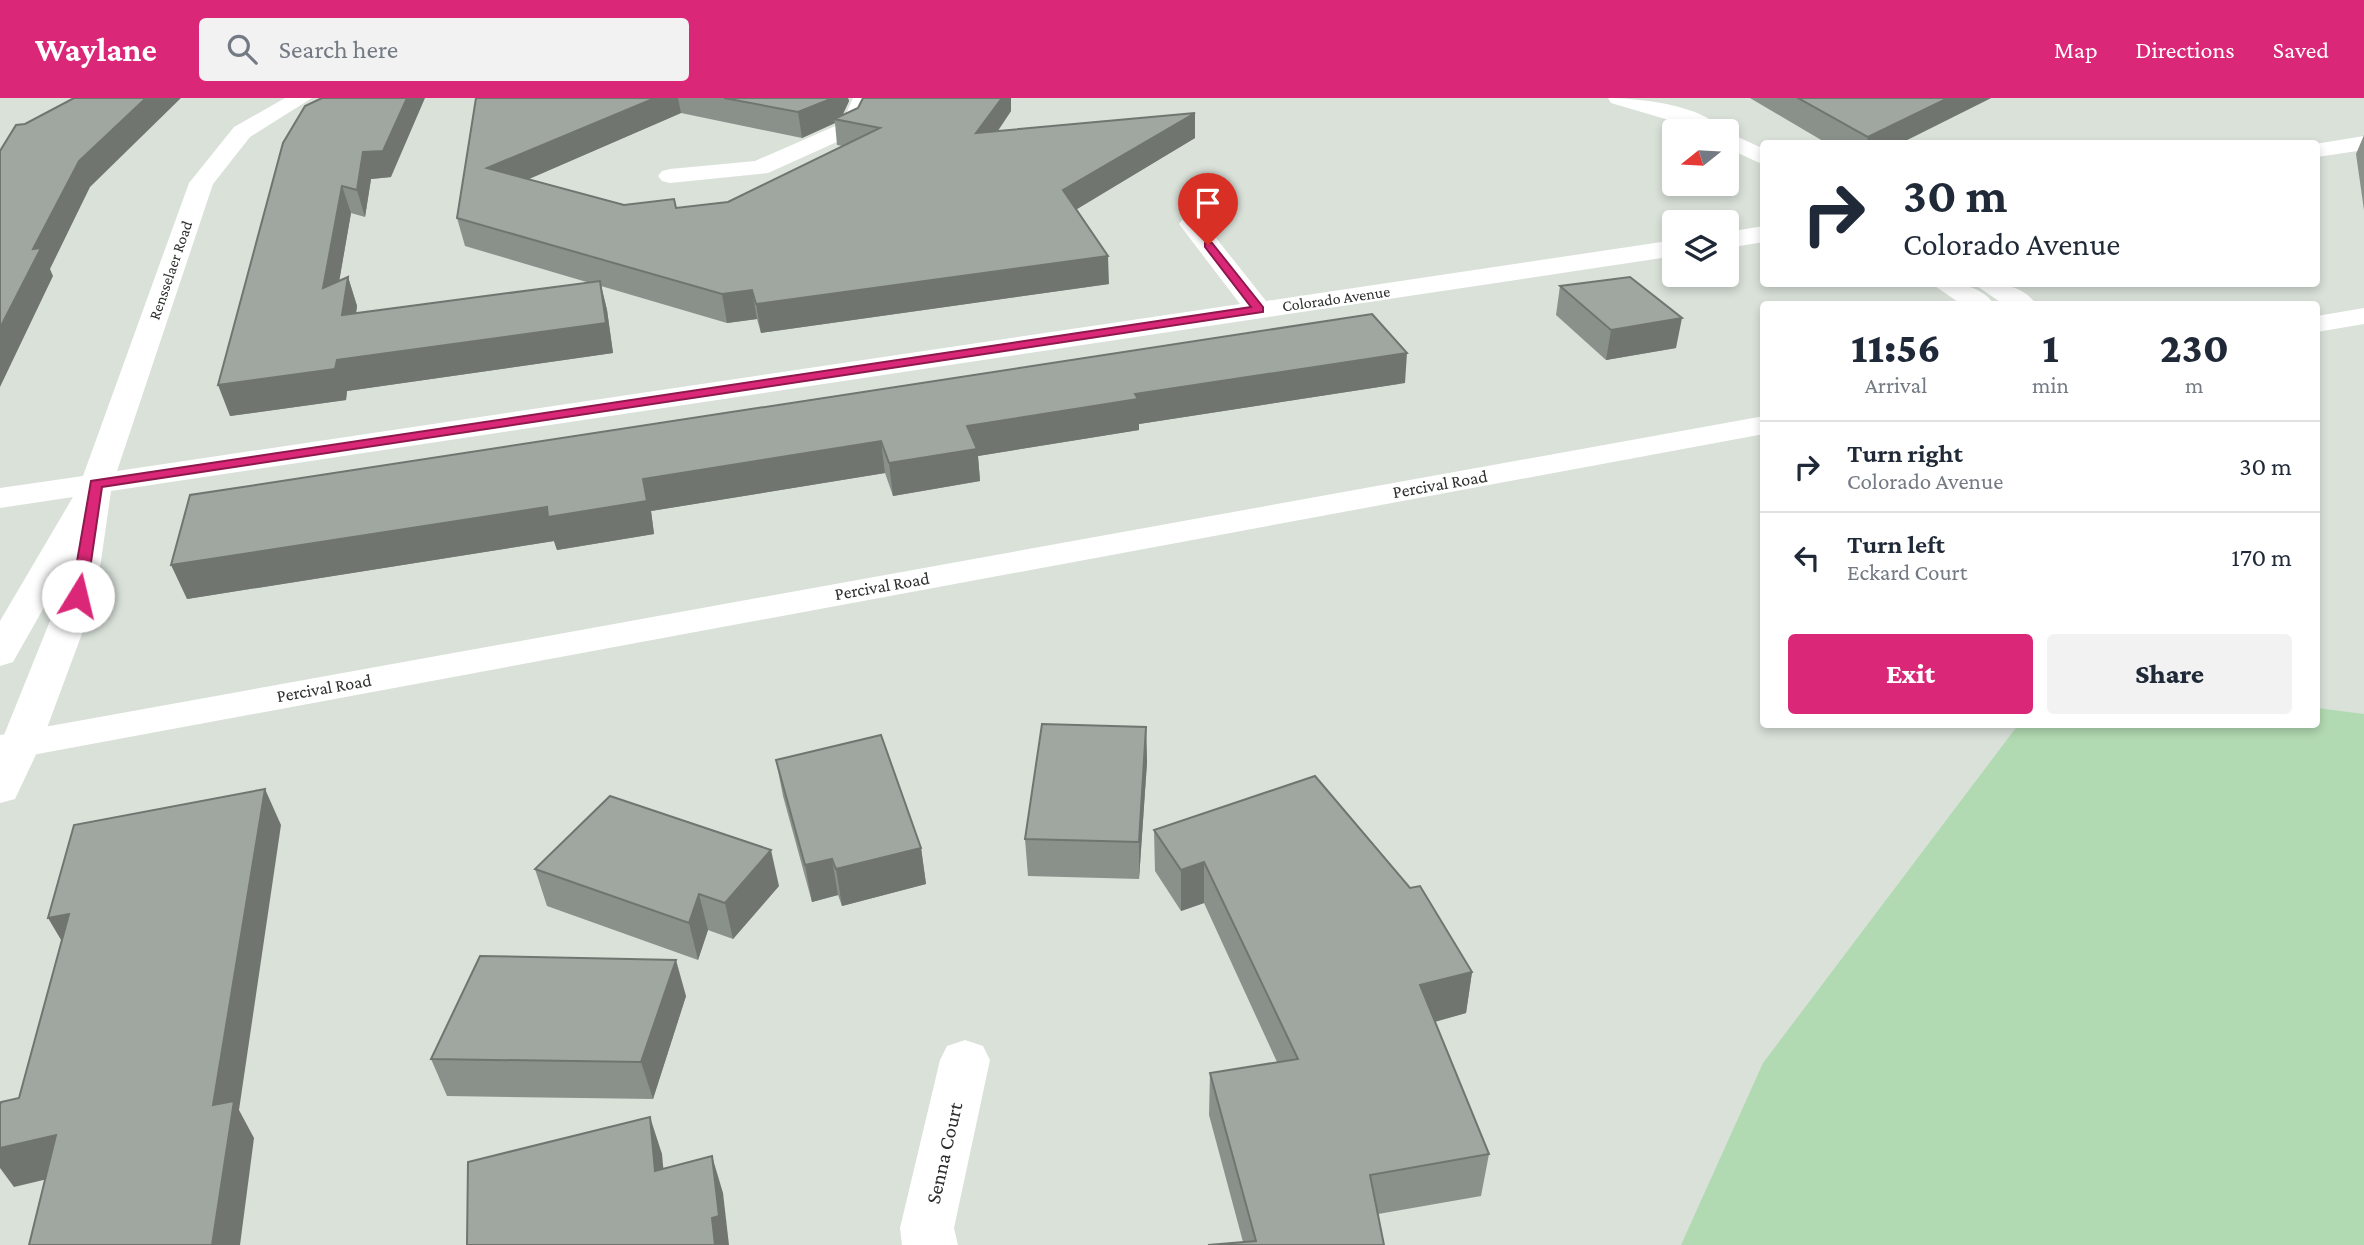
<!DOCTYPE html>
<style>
:root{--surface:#fff;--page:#f2f2f3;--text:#1f2937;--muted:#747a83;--line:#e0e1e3;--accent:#db2777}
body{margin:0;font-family:"Crimson Pro",serif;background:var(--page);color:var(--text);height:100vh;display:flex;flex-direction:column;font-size:26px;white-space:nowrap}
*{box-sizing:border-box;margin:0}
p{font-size:23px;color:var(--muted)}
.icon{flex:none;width:38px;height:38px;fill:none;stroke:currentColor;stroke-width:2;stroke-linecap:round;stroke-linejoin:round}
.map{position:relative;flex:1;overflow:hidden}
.sheet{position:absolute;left:1760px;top:203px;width:560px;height:427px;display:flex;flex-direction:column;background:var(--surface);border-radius:7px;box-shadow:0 4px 10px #0003}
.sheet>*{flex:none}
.hud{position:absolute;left:1760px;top:42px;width:560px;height:147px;border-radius:7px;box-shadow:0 4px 10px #0003;background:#fff;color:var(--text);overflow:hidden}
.needle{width:46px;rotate:252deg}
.buttons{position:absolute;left:1662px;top:21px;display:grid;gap:14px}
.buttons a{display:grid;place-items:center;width:77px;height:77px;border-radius:7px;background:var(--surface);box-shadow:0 4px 10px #0003;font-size:35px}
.pin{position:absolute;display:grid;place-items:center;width:60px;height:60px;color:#fff;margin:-72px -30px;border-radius:50% 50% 50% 0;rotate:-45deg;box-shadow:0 0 7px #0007}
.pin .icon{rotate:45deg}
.me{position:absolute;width:77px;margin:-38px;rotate:9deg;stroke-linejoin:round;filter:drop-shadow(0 0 5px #0008)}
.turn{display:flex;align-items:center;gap:24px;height:147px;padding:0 28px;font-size:32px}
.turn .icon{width:91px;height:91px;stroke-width:2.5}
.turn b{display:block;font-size:49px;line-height:60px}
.eta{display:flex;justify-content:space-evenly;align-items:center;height:119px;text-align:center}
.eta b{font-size:42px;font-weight:800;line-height:49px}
.action{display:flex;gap:14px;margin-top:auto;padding:14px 28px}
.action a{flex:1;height:80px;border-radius:7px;background:var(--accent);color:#fff;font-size:28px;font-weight:800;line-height:80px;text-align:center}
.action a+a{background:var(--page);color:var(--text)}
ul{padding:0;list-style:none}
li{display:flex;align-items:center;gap:21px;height:91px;padding:0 28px;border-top:2px solid var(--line)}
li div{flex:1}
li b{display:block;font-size:26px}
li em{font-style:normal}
header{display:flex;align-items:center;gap:42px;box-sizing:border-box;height:98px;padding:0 35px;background:var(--accent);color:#fff}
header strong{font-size:33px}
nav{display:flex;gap:38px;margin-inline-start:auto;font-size:24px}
.search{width:490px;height:63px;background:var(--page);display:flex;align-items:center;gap:18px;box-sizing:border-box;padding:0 24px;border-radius:7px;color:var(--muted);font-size:26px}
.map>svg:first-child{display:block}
</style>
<header>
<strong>Waylane</strong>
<div class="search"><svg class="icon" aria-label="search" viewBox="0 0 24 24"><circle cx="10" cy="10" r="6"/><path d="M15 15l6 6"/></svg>Search here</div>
<nav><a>Map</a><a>Directions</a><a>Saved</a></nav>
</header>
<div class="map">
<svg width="2364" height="1147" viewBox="0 0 2364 1147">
<rect width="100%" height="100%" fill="#d9e1d9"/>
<polygon fill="#b2dab2" points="2317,610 2364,616 2364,1147 1681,1147 1763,965 2018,627 2317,626"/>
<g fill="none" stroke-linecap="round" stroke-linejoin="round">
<g fill="#fff" fill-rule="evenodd">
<polygon points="285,0 312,0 250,39 213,86 117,373 1240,206 1179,126 1183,121 1201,121 1266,203 1675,142 1675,158 111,393 96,498 41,646 15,701 0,705 0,647 60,498 64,474 13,564 0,568 0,523 73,399 0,410 0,390 83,378 189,85 234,29"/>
<polygon points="853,0 875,0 859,34 768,75 670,85 662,83 658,78 662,73 670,71 755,63 842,25"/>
<path d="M 1608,0 C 1637,0 1705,7 1723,33 L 1695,33 L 1679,25 L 1611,5 Z"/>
<polygon points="1727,34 1764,51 1764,67 1727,50"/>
<polygon points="2364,38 2364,52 2317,59 2315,46"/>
<polygon points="1764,128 1764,144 1727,150 1727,134"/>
<path d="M 1932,186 C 1954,184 1980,186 1994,206 L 1961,206 Z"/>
<path d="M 1974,186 C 1996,184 2022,186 2036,206 L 2003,206 Z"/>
<polygon points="965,942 983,948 990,962 954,1130 958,1147 902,1147 900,1130 940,962 947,948"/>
</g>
<g fill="#fff" fill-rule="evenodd">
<polygon points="2364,210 2364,226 2317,234 2317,218"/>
<polygon points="1764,318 1764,336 0,663 0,637"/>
</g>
</g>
<g fill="#8a908a" fill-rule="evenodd">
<path d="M 476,0 L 848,0 L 849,3 L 842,17 L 858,10 L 863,0 L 1011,0 L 1011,13 L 998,33 L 1195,40 L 1076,111 L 1109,186 L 761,235 L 757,221 L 727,225 L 601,188 L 607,212 L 613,255 L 347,293 L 346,302 L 230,318 L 283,45 L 391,79 L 371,81 L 365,119 L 351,115 L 339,183 L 348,179 L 357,208 L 356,215 L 590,185 L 465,148 L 457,120 ZM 681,15 L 802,40 L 835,25 L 837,47 L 843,48 L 728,104 L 676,110 L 624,107 L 529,81 Z"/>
<polygon points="1750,0 1991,0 1899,46 1828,46"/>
<polygon points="2364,37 2364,112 2356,56"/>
<polygon points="1560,188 1676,250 1606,262 1556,217"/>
<polygon points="1405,285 1139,326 1139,332 978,358 980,383 893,398 885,375 651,413 654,436 557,452 554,443 187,501 190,397"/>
<polygon points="1146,629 1147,664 1139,781 1028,778 1025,741"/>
<polygon points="776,662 921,750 926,786 842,808 838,797 812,804 783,698"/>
<polygon points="1154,732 1472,874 1466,915 1435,924 1489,1056 1481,1098 1378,1116 1384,1147 1243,1144 1209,1017 1210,975 1277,964 1204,805 1181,813 1155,773"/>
<polygon points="535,771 779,788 733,841 708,832 698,862 547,808"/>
<polygon points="686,898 653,1001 447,998 431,961"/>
</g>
<g fill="#707570">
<polygon points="146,0 181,0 90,89 50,171 53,178 0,289 0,230 33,151 79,63"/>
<polygon points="407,0 425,0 391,79 371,81 365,119 357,92 363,54"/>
<polygon points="655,0 678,0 681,15 494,96 487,70"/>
<polygon points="833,0 848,0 849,3 840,23 834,21 835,25 802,40 798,14"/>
<polygon points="1002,0 1011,0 1011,13 978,61 976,35"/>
<polygon points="1948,0 1991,0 1899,46 1866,46 1868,39"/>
<polygon points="1195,15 1195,40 1064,119 1063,92"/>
<polygon points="342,88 351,115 333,219 323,190"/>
<polygon points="1108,158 1109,186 761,235 756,206"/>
<polygon points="348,179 357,208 352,246 342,217"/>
<polygon points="600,183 607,212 613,255 347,293 346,302 230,318 218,287 337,262"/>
<polygon points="752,192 757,221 727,225 722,196"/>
<polygon points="1682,220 1676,250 1606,262 1611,232"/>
<polygon points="1407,255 1405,285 1139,326 1139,332 978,358 980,383 893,398 889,365 967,328 1135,296"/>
<polygon points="881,343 885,375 651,413 654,436 557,452 554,443 187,501 171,467 643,381"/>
<polygon points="1146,629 1147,664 1139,781 1139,744"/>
<polygon points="265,691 281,727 239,1012 254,1040 240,1147 212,1147 213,1007"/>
<polygon points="921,750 926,786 842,808 836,771"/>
<polygon points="771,752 779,788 733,841 725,805"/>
<polygon points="832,761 838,797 812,804 805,767"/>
<polygon points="1204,764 1204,805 1181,813 1181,772"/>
<polygon points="699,796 708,832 698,862 689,825"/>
<polygon points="69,816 70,857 48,820"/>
<polygon points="676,862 686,898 653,1001 641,964"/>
<polygon points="1472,874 1466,915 1415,929 1420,887"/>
<polygon points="650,1019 662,1056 667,1110 655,1073"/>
<polygon points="56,1037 81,1073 14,1089 0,1070 0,1050"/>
<polygon points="712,1058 723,1095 729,1147 715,1147 712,1120"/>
</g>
<g fill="#a0a7a0" stroke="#707570" stroke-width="2">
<polygon points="74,0 146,0 79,63 33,151 41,150 0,230 0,53 16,27 25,26"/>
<polygon points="322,0 407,0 383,53 363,54 357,92 342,88 323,190 348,179 342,217 600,183 606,225 337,262 335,271 218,287 283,45 305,8"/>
<polygon points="476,0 655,0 487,70 624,107 674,101 676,110 728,104 880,30 834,21 858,10 863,0 1002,0 976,35 1195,15 1063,92 1108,158 756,206 752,192 722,196 457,120"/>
<polygon points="724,0 833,0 798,14"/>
<polygon points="1798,0 1948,0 1868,39"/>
<polygon points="1630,179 1682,220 1611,232 1560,188"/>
<polygon points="1372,216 1407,255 1135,296 1138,301 967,328 977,351 889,365 881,343 643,381 647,403 548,419 547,409 171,467 190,397"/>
<polygon points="1042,626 1146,629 1139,744 1025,741"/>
<polygon points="881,637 921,750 836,771 832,761 805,767 776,662"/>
<polygon points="1315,678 1410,790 1420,788 1472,874 1420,887 1489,1056 1370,1077 1384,1147 1208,1147 1256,1143 1210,975 1298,961 1204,764 1181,772 1154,732"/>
<polygon points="265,691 213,1007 234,1003 212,1147 29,1147 56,1037 0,1050 0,1007 1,1004 19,1000 69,816 48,820 74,727"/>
<polygon points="610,698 771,752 725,805 699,796 689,825 535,771"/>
<polygon points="480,858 676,862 641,964 431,961"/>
<polygon points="650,1019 655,1073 712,1058 719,1118 712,1120 715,1147 467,1147 468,1064"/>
</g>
<polygon fill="#db2777" stroke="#8e194d" stroke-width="2" points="1205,145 1212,145 1263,209 1263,214 102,389 86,498 78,502 71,498 91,383 1251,209 1205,149"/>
<g text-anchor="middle" stroke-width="5" stroke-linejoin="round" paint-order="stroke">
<g font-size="16" fill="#2c2f2c" stroke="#fff">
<text transform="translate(170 172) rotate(-71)" y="6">Rensselaer Road</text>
<text transform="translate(1336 200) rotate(-8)" y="6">Colorado Avenue</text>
</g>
<g font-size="18" fill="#2c2f2c" stroke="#fff">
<text transform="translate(1440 386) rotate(-10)" y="6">Percival Road</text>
<text transform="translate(882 488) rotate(-10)" y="6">Percival Road</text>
<text transform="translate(324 590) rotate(-10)" y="6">Percival Road</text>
</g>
<g font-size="21" fill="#2c2f2c" stroke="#fff">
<text transform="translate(944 1055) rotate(-77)" y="7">Senna Court</text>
</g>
</g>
</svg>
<div class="buttons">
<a><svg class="needle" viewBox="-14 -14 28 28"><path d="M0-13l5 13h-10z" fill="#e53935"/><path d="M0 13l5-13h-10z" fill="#747a83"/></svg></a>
<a><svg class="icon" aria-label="layers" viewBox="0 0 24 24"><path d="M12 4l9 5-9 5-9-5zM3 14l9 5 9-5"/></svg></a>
</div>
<div class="pin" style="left:1208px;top:147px;background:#d93025"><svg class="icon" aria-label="arrive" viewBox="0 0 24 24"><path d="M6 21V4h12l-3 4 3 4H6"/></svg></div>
<svg class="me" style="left:78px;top:498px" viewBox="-20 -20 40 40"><circle r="19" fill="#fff"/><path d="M0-13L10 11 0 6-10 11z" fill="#db2777"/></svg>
<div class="hud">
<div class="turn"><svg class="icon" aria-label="right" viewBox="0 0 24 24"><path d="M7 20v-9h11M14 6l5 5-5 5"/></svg><div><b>30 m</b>Colorado Avenue</div></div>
</div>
<section class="sheet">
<div class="eta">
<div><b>11:56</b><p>Arrival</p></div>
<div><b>1</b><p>min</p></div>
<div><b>230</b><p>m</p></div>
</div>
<ul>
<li><svg class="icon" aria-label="right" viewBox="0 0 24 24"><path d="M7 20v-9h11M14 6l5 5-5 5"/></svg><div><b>Turn right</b><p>Colorado Avenue</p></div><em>30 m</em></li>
<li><svg class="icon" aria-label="left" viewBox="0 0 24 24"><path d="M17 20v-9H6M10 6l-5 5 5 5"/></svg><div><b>Turn left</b><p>Eckard Court</p></div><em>170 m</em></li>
</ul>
<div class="action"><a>Exit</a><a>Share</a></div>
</section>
</div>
